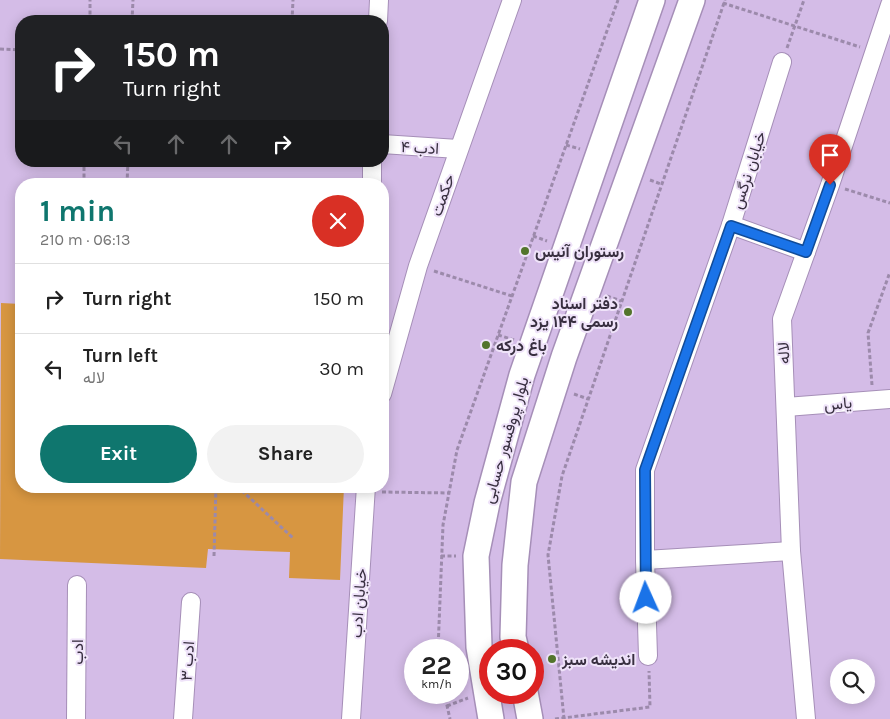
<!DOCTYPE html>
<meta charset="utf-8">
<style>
:root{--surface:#fff;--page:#f2f2f2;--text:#222;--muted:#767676;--line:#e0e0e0;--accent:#0f766e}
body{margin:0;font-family:Karla,Vazirmatn,sans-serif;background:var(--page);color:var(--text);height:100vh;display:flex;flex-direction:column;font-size:19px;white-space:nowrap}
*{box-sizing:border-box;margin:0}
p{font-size:16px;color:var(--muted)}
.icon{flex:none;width:28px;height:28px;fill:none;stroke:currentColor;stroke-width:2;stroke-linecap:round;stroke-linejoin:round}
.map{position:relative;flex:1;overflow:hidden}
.details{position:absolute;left:15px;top:178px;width:374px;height:315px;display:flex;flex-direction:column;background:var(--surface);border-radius:20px;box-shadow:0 2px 12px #0003}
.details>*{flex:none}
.guide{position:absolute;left:15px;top:15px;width:374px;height:152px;border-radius:20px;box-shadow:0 2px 12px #0003;background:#202124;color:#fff;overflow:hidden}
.tools{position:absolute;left:830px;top:659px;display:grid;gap:10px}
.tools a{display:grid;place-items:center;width:45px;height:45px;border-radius:50%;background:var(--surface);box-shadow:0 2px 12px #0003;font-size:25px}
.speed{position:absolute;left:404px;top:639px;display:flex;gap:10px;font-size:25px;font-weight:700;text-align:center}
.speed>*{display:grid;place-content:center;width:65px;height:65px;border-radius:50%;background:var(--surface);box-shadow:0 2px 12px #0003;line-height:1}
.speed small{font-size:12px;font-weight:400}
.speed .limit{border:8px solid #d22;background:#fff;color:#111}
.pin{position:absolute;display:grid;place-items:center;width:42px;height:42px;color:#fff;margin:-51px -21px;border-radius:50% 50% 50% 0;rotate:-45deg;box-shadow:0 0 5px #0007}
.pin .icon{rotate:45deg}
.me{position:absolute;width:55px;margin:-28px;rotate:358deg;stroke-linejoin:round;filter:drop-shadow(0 0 4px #0008)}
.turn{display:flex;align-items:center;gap:18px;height:105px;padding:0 25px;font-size:22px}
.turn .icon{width:65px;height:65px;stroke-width:2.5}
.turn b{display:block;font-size:35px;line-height:42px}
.lanes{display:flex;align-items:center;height:48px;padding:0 25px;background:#0003;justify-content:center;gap:25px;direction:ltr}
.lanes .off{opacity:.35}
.round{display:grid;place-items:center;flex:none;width:52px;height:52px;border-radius:26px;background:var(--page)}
.overview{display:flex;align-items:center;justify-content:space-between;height:85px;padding:0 25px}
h1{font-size:30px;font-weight:700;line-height:38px;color:var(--accent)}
.button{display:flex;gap:10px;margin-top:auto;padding:10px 25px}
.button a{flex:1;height:58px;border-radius:30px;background:var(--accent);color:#fff;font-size:20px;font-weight:700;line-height:58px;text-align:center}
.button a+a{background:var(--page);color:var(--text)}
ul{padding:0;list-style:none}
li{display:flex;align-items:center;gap:15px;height:70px;padding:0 25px;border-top:1px solid var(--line)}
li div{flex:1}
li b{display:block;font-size:19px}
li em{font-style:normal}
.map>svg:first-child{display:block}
</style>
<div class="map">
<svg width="890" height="719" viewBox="0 0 890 719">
<rect width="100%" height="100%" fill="#d4bce7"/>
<polygon fill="#d79641" points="1,303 21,304 21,486 344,486 340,580 289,578 290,552 208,549 206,568 0,559"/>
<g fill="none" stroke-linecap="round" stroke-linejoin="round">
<g stroke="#a68fb8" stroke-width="20">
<g id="minor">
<polyline points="378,21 379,0"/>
<polyline points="382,144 458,149"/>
<polyline points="372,184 372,161"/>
<polyline points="731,225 806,252"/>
<polyline points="382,394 418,266 512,0"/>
<polyline points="786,407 890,399"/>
<polyline points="645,560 791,551"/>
<polyline points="648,656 645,560 645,470 731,225 782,62"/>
<polyline points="76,719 77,585"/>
<polyline points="183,719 191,602"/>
<polyline points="351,719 366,486"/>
<polyline points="806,719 791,551 782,319 830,185 890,5"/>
</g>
</g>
<g stroke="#a68fb8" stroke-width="28">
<g id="secondary">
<polyline points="516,650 513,637 515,565 524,482 564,357 692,0"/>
<polyline points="525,692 530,719"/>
<polyline points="491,719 479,647 476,556 487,503 522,375 652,0"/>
</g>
</g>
<g stroke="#9c8aab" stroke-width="3" stroke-dasharray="4 2.5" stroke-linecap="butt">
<polyline points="723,3 860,47"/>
<polyline points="90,21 90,0"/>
<polyline points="132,21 133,0"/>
<polyline points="292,21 293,0"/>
<polyline points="787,48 804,0"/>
<polyline points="0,49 21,50"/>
<polyline points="566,145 580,149"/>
<polyline points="650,180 661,184"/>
<polyline points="84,184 84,161"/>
<polyline points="127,184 128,161"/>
<polyline points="845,189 890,203"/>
<polyline points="533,236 547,241"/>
<polyline points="434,271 512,296"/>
<polyline points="607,296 621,301"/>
<polyline points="498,335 514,340"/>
<polyline points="872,385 868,333 890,272"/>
<polyline points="574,394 588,399"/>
<polyline points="237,486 293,538"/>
<polyline points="328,486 339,491 348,491"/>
<polyline points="382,492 449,493"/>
<polyline points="214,556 216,486"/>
<polyline points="441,556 456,556"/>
<polyline points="438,650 443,525 457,450 618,0"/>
<polyline points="444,692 450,719"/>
<polyline points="447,706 468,698"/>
<polyline points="555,719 650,707 649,671"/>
<polyline points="564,719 548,555 562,476 725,0"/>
</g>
<use href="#minor" stroke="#fff" stroke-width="18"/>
<use href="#secondary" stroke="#fff" stroke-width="25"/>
</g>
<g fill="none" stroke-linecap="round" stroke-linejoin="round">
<g stroke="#114b97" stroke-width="12">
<polyline id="route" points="646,598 645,470 731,226 806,252 830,185"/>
</g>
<use href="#route" stroke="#1a73e8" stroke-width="9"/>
</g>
<g fill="#53752c" stroke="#efe3f9" stroke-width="2">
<circle cx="525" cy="251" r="5"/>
<circle cx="628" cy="312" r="5"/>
<circle cx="486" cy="345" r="5"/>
<circle cx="552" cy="659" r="5"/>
</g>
<g text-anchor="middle" stroke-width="4" stroke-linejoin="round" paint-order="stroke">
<g font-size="16" fill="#382f40" stroke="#efe3f9">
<text transform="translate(420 147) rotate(3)" y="6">ادب ۴</text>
<text transform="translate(748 170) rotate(-72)" y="6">خیابان نرگس</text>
<text transform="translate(442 195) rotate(-71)" y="6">حکمت</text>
<text transform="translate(783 353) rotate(-93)" y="6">لاله</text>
<text transform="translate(838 403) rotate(-5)" y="6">یاس</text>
<text transform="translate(505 440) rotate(-74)" y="6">بلوار پروفسور حسابی</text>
<text transform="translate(358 603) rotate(-86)" y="6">خیابان ادب</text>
<text transform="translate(77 652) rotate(-90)" y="6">ادب</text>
<text transform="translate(187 661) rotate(-86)" y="6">ادب ۳</text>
</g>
<g font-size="16" font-weight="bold" fill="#382f40" stroke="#efe3f9" text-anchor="start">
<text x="535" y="257">رستوران آنیس</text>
<text x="618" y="309" text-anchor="end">دفتر اسناد<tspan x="618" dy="18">رسمی ۱۴۴ یزد</tspan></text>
<text x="496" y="351">باغ درکه</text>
<text x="562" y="665">اندیشه سبز</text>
</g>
</g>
</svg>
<div class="tools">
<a><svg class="icon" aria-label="search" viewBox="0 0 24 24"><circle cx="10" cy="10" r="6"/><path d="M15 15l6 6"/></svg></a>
</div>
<div class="speed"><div>22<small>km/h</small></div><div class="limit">30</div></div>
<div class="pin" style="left:830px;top:185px;background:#d93025"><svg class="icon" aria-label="arrive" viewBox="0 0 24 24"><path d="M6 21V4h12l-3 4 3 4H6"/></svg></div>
<svg class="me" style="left:646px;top:598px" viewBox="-20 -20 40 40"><circle r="19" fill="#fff"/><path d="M0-13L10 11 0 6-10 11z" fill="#1a73e8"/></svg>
<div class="guide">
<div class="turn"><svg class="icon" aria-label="right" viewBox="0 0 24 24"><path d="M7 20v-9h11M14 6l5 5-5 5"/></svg><div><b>150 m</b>Turn right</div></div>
<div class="lanes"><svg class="icon off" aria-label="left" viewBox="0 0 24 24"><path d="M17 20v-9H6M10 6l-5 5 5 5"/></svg><svg class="icon off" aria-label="ahead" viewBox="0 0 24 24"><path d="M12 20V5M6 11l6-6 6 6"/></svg><svg class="icon off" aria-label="ahead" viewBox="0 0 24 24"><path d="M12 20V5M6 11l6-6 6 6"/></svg><svg class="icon" aria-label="right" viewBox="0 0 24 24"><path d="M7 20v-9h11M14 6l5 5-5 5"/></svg></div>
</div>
<section class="details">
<div class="overview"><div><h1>1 min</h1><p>210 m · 06:13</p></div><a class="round" style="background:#d93025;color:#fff"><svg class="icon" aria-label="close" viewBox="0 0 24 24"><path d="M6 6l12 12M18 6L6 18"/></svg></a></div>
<ul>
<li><svg class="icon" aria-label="right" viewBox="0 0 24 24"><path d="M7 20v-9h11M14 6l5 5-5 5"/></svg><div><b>Turn right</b></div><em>150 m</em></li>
<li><svg class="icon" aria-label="left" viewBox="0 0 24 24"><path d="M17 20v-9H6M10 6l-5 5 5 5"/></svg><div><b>Turn left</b><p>لاله</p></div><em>30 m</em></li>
</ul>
<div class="button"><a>Exit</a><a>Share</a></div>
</section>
</div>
